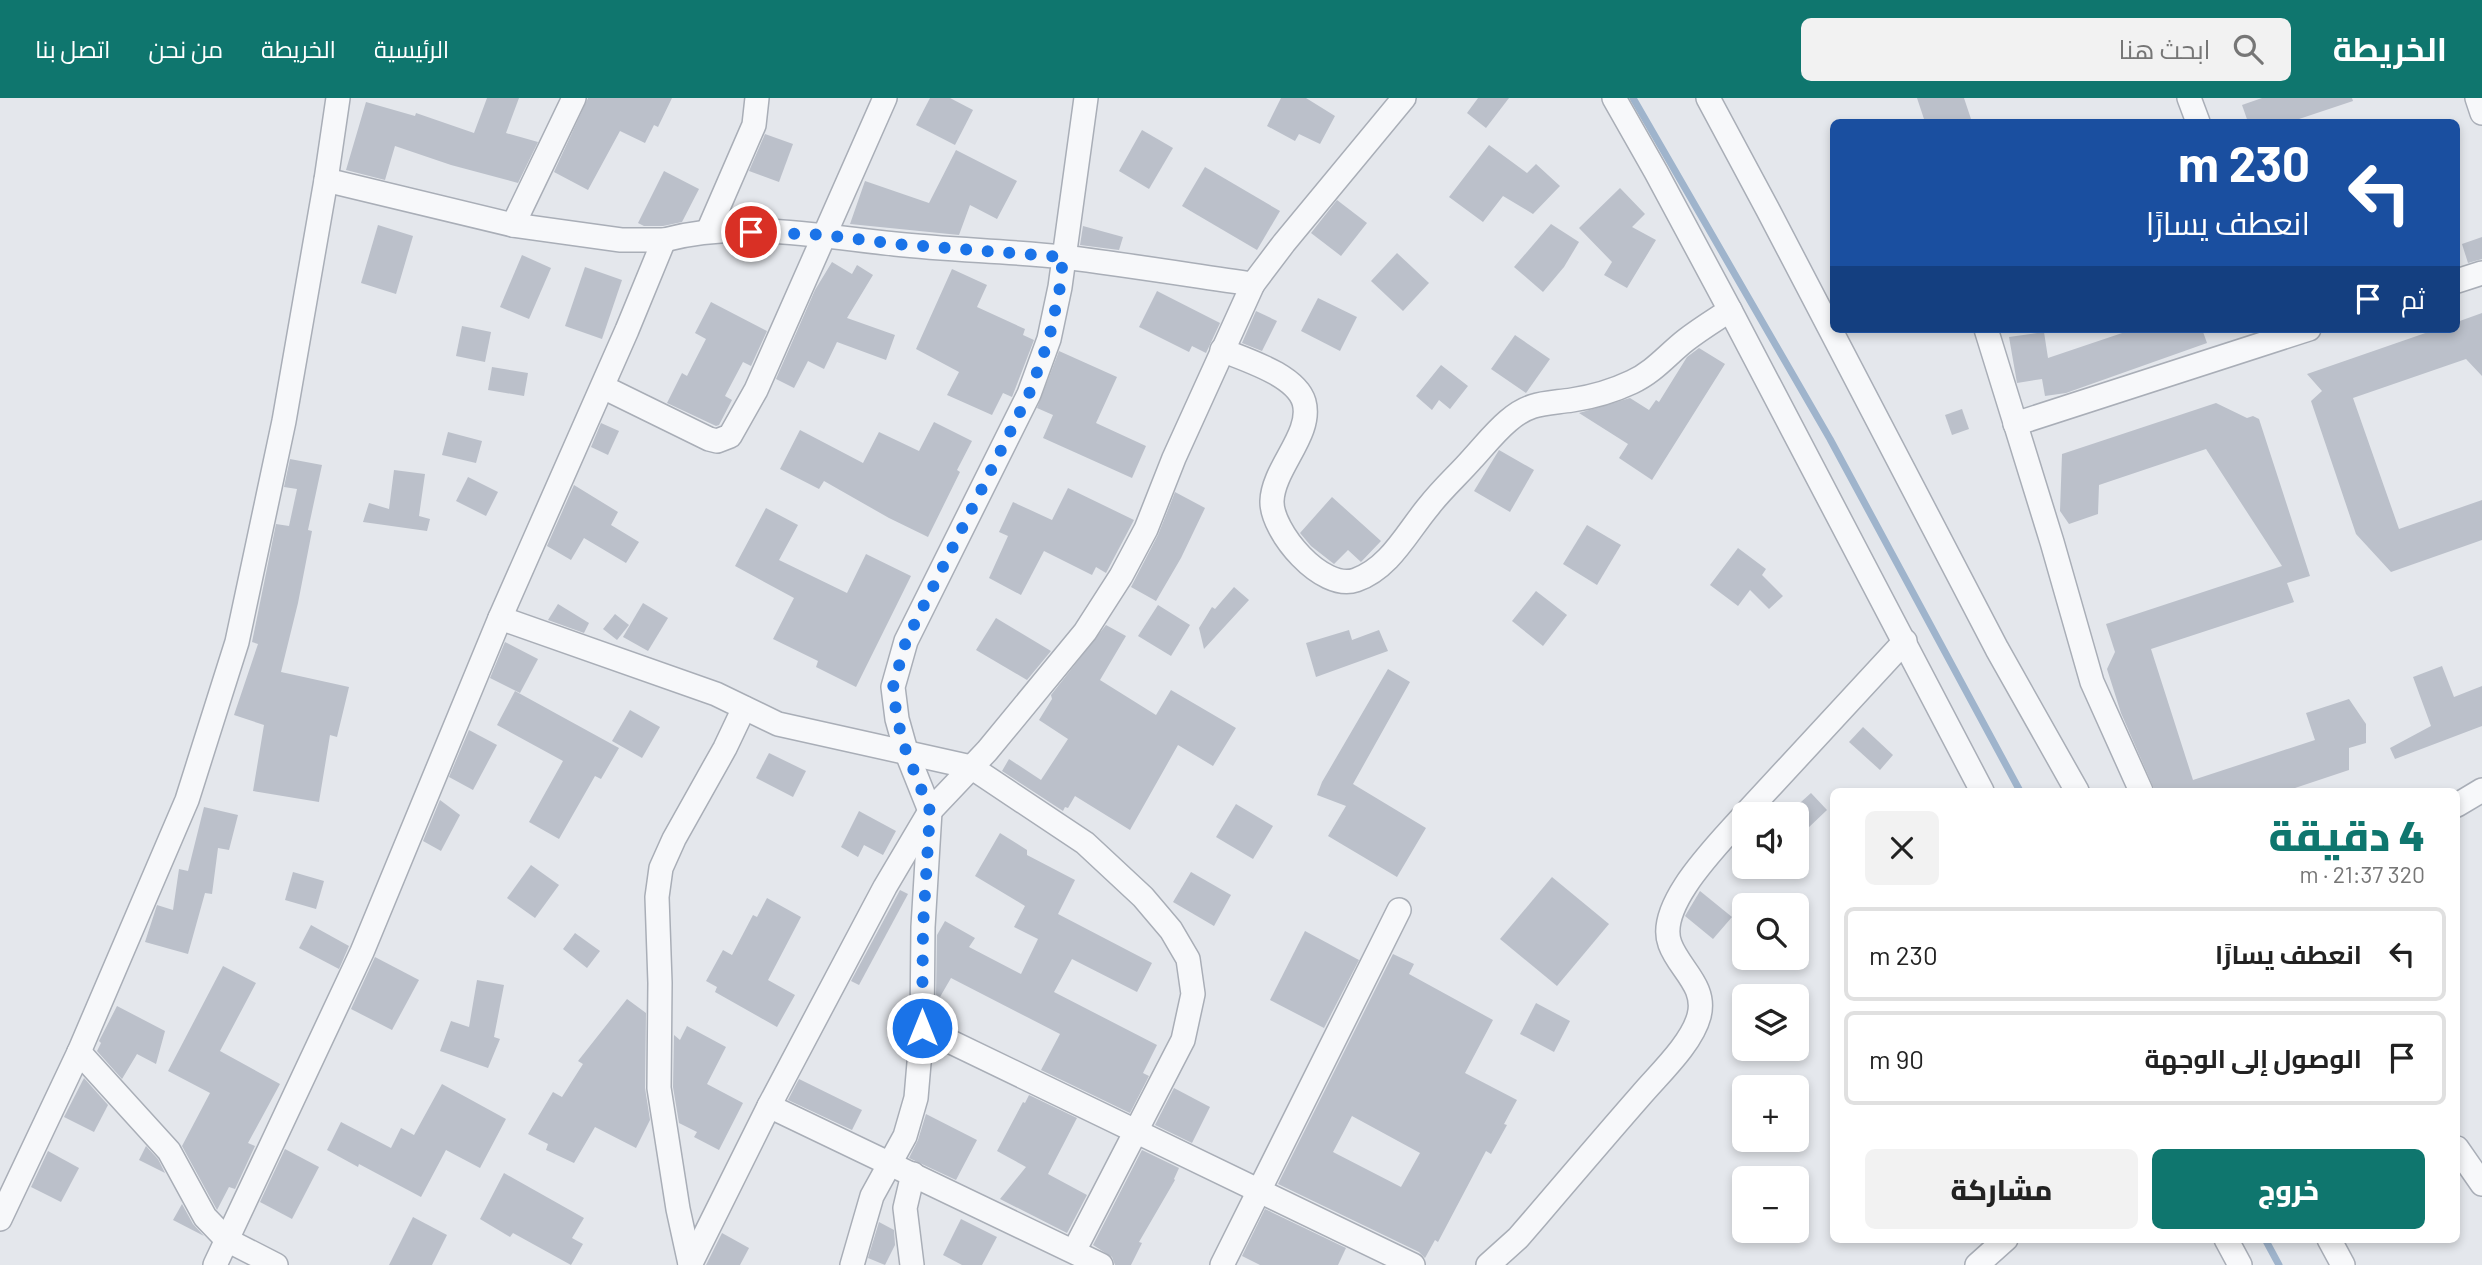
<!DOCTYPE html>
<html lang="ar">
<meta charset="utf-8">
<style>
:root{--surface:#fff;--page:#f2f2f2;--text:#222;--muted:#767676;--line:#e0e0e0;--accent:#0f766e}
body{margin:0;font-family:Barlow,Cairo,sans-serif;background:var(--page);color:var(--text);direction:rtl;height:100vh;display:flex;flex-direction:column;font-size:26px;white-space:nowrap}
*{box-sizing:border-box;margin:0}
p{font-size:23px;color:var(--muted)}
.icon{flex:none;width:38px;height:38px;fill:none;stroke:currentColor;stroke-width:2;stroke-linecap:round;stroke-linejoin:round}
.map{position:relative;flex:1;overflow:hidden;direction:ltr}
.sheet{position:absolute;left:1830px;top:690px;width:630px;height:455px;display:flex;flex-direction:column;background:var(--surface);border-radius:10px;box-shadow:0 4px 10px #0003;direction:rtl}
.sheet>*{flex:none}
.top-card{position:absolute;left:1830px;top:21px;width:630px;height:214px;border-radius:10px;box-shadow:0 4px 10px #0003;direction:rtl;background:#1a4fa0;color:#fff;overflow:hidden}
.buttons{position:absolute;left:1732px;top:704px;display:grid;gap:14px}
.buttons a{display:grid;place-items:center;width:77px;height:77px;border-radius:10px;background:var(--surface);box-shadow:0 4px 10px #0003;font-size:35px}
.pin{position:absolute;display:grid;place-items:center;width:60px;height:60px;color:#fff;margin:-30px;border:4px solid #fff;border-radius:50%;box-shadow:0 2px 7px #0007}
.me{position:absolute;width:77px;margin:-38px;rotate:0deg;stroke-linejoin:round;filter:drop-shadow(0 0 5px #0008)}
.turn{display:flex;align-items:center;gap:24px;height:147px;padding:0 35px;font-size:32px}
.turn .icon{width:91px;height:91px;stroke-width:2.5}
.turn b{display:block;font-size:49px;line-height:60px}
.then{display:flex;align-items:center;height:66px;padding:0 35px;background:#0003;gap:14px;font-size:26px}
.round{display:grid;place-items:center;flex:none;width:74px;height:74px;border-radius:10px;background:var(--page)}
.overview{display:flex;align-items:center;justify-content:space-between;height:119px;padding:0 35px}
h1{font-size:42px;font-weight:800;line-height:52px;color:var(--accent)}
.action{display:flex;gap:14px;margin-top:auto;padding:14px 35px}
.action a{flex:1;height:80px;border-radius:10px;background:var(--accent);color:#fff;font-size:28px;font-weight:800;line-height:80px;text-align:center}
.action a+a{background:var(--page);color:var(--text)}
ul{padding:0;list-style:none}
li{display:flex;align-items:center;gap:21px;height:94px;margin:0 14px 10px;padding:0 21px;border:4px solid var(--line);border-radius:10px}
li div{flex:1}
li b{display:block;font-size:26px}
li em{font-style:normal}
header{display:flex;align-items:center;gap:42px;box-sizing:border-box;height:98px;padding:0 35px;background:var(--accent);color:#fff}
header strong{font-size:33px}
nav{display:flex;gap:38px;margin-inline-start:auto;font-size:24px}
.search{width:490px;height:63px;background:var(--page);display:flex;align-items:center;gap:18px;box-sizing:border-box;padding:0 24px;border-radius:10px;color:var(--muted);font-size:26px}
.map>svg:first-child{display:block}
</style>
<header>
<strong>الخريطة</strong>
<div class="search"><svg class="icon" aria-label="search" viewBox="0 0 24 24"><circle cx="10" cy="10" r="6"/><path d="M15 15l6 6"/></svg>ابحث هنا</div>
<nav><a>الرئيسية</a><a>الخريطة</a><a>من نحن</a><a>اتصل بنا</a></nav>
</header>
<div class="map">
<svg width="2482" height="1167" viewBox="0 0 2482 1167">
<rect width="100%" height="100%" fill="#e4e7ec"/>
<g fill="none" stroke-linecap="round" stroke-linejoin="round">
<g stroke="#9fb4cc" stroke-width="7">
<polyline points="1633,0 1830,341 2020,693"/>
<polyline points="2265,1141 2279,1167"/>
</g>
</g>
<g fill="#bbc0ca" fill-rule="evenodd">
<polygon points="487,0 519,0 506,35 538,44 518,85 451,67 395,48 385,82 346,72 366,4 415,18 416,15 474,35"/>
<polygon points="588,0 672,0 658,29 654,27 645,45 620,33 588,92 554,74"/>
<polygon points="930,0 950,0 973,12 955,47 916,27"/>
<polygon points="1281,0 1306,0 1335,18 1320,46 1299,36 1295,43 1267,28"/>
<polygon points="1478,0 1509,0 1486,30 1467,15"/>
<polygon points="1917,0 1964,0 1972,24 1925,24"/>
<polygon points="2262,0 2352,0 2353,3 2290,24 2248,24 2242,7"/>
<polygon points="1142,32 1173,50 1149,91 1119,73"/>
<polygon points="765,36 793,46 779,84 749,73"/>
<polygon points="1489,47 1527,75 1536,66 1560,88 1533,116 1503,98 1483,124 1449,99"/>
<polygon points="956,52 1017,83 997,121 970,107 959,137 850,126 865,83 929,105"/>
<polygon points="1205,69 1280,113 1257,152 1182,108"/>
<polygon points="664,73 699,91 682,124 663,128 644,128 638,125"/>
<polygon points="1620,90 1645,116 1632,129 1656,142 1627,190 1604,177 1612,164 1579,130"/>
<polygon points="1337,102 1367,125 1341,158 1311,135"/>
<polygon points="1551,126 1579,144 1564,169 1543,194 1514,169"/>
<polygon points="378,127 413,138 396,196 361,185"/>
<polygon points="1083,128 1123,139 1119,152 1080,147"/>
<polygon points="2482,139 2482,161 2468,165 2462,146"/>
<polygon points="1397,155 1429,185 1403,213 1371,183"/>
<polygon points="522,157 551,170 529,221 500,209"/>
<polygon points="832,164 852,176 857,167 873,177 847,220 895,237 886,262 837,244 824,271 808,263 794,290 776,281 815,192"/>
<polygon points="585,169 622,182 602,241 565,228"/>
<polygon points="952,171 987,187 977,209 1025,231 1023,237 1034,242 1012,299 1003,295 992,317 947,297 959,274 916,251"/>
<polygon points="1157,193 1220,225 1206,255 1192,248 1189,254 1139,229"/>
<polygon points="1318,200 1357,219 1340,253 1301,233"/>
<polygon points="711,204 767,233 751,268 743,264 725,298 732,302 719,327 716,328 667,305 682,275 687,278 706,241 695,235"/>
<polygon points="1256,213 1277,223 1262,253 1242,245"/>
<polygon points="2482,215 2482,278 2466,261 2353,300 2399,431 2482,402 2482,442 2391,474 2356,436 2311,303 2322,293 2307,276 2437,231 2457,231 2457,224"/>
<polygon points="462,228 491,234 485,264 456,258"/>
<polygon points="2134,231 2202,231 2207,245 2066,295 2045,298 2042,281 2017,285 2009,239 2044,234 2048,260"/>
<polygon points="1515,237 1550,261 1526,295 1491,271"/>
<polygon points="1699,250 1725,266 1652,382 1619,360 1628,346 1579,315 1630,300 1649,312 1656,302 1659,304 1687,259"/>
<polygon points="1059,253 1117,279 1096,325 1146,348 1132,380 1043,340 1053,317 1037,310"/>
<polygon points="1441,267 1468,288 1450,311 1439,302 1432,312 1416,298"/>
<polygon points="492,269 528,275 524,298 488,292"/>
<polygon points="2216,305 2247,320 2253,318 2259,321 2310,478 2287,485 2294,504 2151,551 2193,682 2315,642 2306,615 2349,601 2366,626 2366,645 2349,650 2349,672 2286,693 2155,693 2121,615 2107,571 2115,554 2106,526 2282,468 2206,351 2099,387 2098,416 2069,426 2060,413 2062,356"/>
<polygon points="1962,311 1969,331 1952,337 1945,317"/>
<polygon points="934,324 972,343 957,372 960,374 928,439 889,420 824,383 819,391 780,371 800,332 863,365 879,334 919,353"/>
<polygon points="601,325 619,333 608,357 591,349"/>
<polygon points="448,334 482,343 476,365 442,357"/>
<polygon points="1499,352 1534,372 1510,414 1474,393"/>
<polygon points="290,361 322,367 308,432 312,433 298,505 281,574 349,589 337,639 330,637 319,704 253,693 264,627 234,617 258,546 252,544 276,426 289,428 297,391 284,389"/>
<polygon points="394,372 425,376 419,418 430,421 427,433 363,424 369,405 389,411"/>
<polygon points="468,379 498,394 486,418 456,403"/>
<polygon points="574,387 618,414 611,427 639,444 626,465 584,440 571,462 547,448"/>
<polygon points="1068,390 1134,422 1106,475 1096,469 1092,477 1044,453 1021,497 989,480 1008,438 999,434 1013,404 1052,422"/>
<polygon points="1175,394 1205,410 1181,460 1156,503 1131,489 1158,437"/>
<polygon points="1332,399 1381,443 1361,464 1348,452 1334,466 1311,448 1300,435"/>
<polygon points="766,410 798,427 779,462 847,495 866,456 911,478 856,589 816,569 818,563 773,541 794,500 735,468"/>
<polygon points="1587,427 1621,447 1597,487 1563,466"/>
<polygon points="1738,450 1766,471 1762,477 1783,498 1769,511 1750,492 1738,508 1710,487"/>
<polygon points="1234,489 1249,502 1204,551 1199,530 1212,509 1215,511"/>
<polygon points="1536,493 1567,517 1543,548 1512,523"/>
<polygon points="643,505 668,520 648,553 623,539"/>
<polygon points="558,506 589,525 584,535 548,522"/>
<polygon points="1158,507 1190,527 1171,558 1138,538"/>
<polygon points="615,516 629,527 617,542 603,531"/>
<polygon points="996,520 1051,553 1027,582 976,552"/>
<polygon points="1106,527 1126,538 1100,582 1156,617 1171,592 1236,630 1213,668 1178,647 1130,732 1075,698 1068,710 1065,709 1063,713 1002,673 1009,661 1041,682 1068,641 1039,622 1052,601 1051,597"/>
<polygon points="1349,532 1352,542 1379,532 1388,553 1316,579 1306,545"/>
<polygon points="505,544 538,561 520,595 490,580"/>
<polygon points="2442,568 2454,599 2482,588 2482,628 2395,661 2390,650 2431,628 2413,579"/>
<polygon points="1388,571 1410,584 1353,686 1426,730 1397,779 1328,738 1346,708 1317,697 1322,684"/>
<polygon points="515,593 619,650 601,681 595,678 559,741 529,724 563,663 497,627"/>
<polygon points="630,612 660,629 642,660 612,643"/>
<polygon points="1863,629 1893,657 1880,672 1849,644"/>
<polygon points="469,632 497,647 473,692 449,679"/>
<polygon points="769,655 806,673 793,699 756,680"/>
<polygon points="1811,695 1827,712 1807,731 1797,720 1797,716 1791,713"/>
<polygon points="440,702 460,717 441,753 423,743"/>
<polygon points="1236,706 1273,728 1253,761 1216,739"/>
<polygon points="204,709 238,717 229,752 218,750 212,796 205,795 188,856 145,844 157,807 173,812 179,771 188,773"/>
<polygon points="859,713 896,733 883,757 864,747 858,759 841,749"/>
<polygon points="1000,735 1027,752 1027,757 1075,782 1058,816 1152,865 1137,894 1072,861 1054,894 1157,947 1143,975 1149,978 1130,1015 1041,972 1060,936 951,880 940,899 936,897 937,837 945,823 975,840 969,849 1021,876 1038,841 1014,829 1025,808 975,778"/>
<polygon points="531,767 559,787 535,820 507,800"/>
<polygon points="293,774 324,783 316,811 285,802"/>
<polygon points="1191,774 1231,797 1214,828 1173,804"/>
<polygon points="1552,779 1609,826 1557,888 1500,841"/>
<polygon points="900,792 908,796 859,887 851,883"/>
<polygon points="1700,793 1732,819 1713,841 1685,818"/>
<polygon points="767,800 801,819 768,882 795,897 777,929 715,894 717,889 706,883 723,852 732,857 753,817 757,819"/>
<polygon points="311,827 349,848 339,871 299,850"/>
<polygon points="1305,833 1359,862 1324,930 1270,902"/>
<polygon points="575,835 600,853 587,870 563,851"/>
<path d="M 1393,856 L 1414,866 L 1409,876 L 1493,922 L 1465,975 L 1517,1002 L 1504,1026 L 1507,1027 L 1491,1056 L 1486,1053 L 1438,1144 L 1435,1142 L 1425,1160 L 1419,1154 L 1278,1086 ZM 1352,1018 L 1420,1055 L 1401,1089 L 1333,1054 Z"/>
<polygon points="375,859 419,882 392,932 351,911"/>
<polygon points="223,868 256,885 220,953 280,986 248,1045 255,1048 235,1091 229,1089 217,1112 182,1048 210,995 168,973"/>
<polygon points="477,882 504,887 494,939 500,941 488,970 440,953 451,923 469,929"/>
<polygon points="627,901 646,915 645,990 650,1022 636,1050 595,1029 574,1065 546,1052 548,1046 528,1036 553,994 562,999 583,966 578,963"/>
<polygon points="1536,905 1570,923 1554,954 1520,936"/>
<polygon points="117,908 165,933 156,966 137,956 122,981 97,953 101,945 99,943"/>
<polygon points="687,928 726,949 707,986 743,1005 719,1052 694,1039 697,1034 679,1025 673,989 674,937 680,942"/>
<polygon points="84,980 108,1007 94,1034 64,1019"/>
<polygon points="799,981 862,1012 852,1032 788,1002"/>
<polygon points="442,986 506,1021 480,1070 446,1052 421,1099 359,1066 358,1069 327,1052 341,1024 391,1050 401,1030 414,1037"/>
<polygon points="1174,990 1210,1009 1192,1045 1155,1027"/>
<polygon points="1029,997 1077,1020 1048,1076 1087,1097 1067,1135 1000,1101 1026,1069 997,1053 1023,1004 1025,1005"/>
<polygon points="926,1016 977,1042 956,1082 909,1060 918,1042"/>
<polygon points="146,1048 158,1061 165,1075 139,1062"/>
<polygon points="285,1051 319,1069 292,1121 260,1104"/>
<polygon points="1142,1052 1179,1070 1174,1081 1175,1082 1139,1144 1142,1145 1131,1167 1115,1167 1112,1159 1093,1147"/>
<polygon points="48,1053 79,1070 61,1104 31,1089"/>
<polygon points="504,1075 584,1120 572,1140 583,1146 571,1167 513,1135 510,1139 480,1121"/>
<polygon points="182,1106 193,1126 204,1138 173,1122"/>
<polygon points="1265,1111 1346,1150 1338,1167 1260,1167 1242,1158"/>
<polygon points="413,1119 447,1137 432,1167 389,1167"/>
<polygon points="961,1121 997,1139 982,1167 962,1167 943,1157"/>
<polygon points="879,1124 894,1132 895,1147 885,1167 868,1160"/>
<polygon points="722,1135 749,1150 740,1167 706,1167"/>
</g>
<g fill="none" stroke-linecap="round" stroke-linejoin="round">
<g stroke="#a9aeb7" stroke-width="26">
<g id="minor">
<polyline points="1614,0 1656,74 1730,212 1982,693"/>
<polyline points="1708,0 1768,112 1997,551 2077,693"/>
<polyline points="2189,0 2198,24"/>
<polyline points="2477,0 2482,15"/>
<polyline points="326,82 513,127"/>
<polyline points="708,133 754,27 757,0"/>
<path d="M 664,142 C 739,122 819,138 895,146 C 951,152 1008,153 1064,159 C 1127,167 1190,177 1253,186"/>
<polyline points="2457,183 2482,175"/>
<polyline points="1986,231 2052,444 2092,584 2141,693"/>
<path d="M 1222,252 C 1246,262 1296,277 1304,304 C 1313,336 1273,370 1272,403 C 1271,433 1322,494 1356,482 C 1390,470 1407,434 1429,408 C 1442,391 1458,377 1472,361 C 1484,348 1495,334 1508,323 C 1530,304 1545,306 1572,302 C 1592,299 1613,293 1632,284 C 1654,274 1668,256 1686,242 C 1700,231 1715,222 1730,212"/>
<polyline points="603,289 709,341 717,343 730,338 756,292 885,0"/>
<polyline points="2015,326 2309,231"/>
<polyline points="500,520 716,596 778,626 971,669 1085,745 1143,799 1171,832 1188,861 1193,896 1183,942 1074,1153"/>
<polyline points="2457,707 2482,692"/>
<polyline points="1745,716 1905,543"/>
<polyline points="922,930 1413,1167"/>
<polyline points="79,954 169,1053 205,1119 227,1142 276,1167"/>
<polyline points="769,1008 1101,1167"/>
<polyline points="2457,1050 2482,1086"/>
<polyline points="0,1121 79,954 187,702 237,544 284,323 326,82 338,0"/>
<polyline points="2226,1141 2240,1167"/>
<polyline points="2329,1141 2343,1167"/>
<polyline points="690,1166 678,1111 659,990 660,885 657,799 661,770 674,741 725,650 744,610"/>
<polyline points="215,1167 362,854 500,520 627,232 664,142 621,142 513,127 574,0"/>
<polyline points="690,1167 769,1008 885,789 930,713 987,653 1085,534 1121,478 1146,431 1174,360 1253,186 1284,145 1404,0"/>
<polyline points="852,1167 872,1098 905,1038 916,1000 922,930 923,829 930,713 906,653 897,621 893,589 906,543 1029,296 1049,241 1060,189 1086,0"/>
<polyline points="912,1167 905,1110 913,1076"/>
<polyline points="1222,1167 1399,812"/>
<path d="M 1488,1167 L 1518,1140 L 1537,1118 C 1572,1077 1607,1036 1642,996 C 1660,975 1692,945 1699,918 C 1707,888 1679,871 1670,846 C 1655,807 1721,744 1745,716"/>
<polyline points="1977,1167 2006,1141"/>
</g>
</g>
<use href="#minor" stroke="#f7f8fa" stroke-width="23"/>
</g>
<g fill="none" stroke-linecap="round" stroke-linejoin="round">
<polyline stroke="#1a73e8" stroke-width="12" stroke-dasharray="0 21.6" points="751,134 826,137 896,146 1063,159 1060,189 1049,241 1029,296 906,543 893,589 897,621 906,653 930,713 923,829 922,930"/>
</g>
</svg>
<div class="buttons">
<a><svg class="icon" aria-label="sound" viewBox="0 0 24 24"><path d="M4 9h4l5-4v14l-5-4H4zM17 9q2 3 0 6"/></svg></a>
<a><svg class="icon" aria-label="search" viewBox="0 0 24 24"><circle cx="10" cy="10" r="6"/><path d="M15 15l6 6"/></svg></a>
<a><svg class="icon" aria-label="layers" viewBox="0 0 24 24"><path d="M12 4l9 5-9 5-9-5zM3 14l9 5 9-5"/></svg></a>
<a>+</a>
<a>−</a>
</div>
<div class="pin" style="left:751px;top:134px;background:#d93025"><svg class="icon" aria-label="arrive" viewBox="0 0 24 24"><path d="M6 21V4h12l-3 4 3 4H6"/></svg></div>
<svg class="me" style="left:922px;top:930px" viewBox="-20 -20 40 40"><circle r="17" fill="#1a73e8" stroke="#fff" stroke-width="3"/><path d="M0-11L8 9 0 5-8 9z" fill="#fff"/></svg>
<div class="top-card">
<div class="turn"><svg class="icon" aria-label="left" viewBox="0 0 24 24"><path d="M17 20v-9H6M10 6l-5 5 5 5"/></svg><div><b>230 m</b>انعطف يسارًا</div></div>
<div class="then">ثم<svg class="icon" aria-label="arrive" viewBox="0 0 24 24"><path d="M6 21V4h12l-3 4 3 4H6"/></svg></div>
</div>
<section class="sheet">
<div class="overview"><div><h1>4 دقيقة</h1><p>320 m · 21:37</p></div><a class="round"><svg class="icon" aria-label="close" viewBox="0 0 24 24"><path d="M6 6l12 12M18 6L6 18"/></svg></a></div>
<ul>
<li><svg class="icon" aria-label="left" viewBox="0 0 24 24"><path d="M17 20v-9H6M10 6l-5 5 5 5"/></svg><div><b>انعطف يسارًا</b></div><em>230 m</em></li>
<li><svg class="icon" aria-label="arrive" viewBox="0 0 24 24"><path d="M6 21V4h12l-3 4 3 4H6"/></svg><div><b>الوصول إلى الوجهة</b></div><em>90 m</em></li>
</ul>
<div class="action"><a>خروج</a><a>مشاركة</a></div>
</section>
</div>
